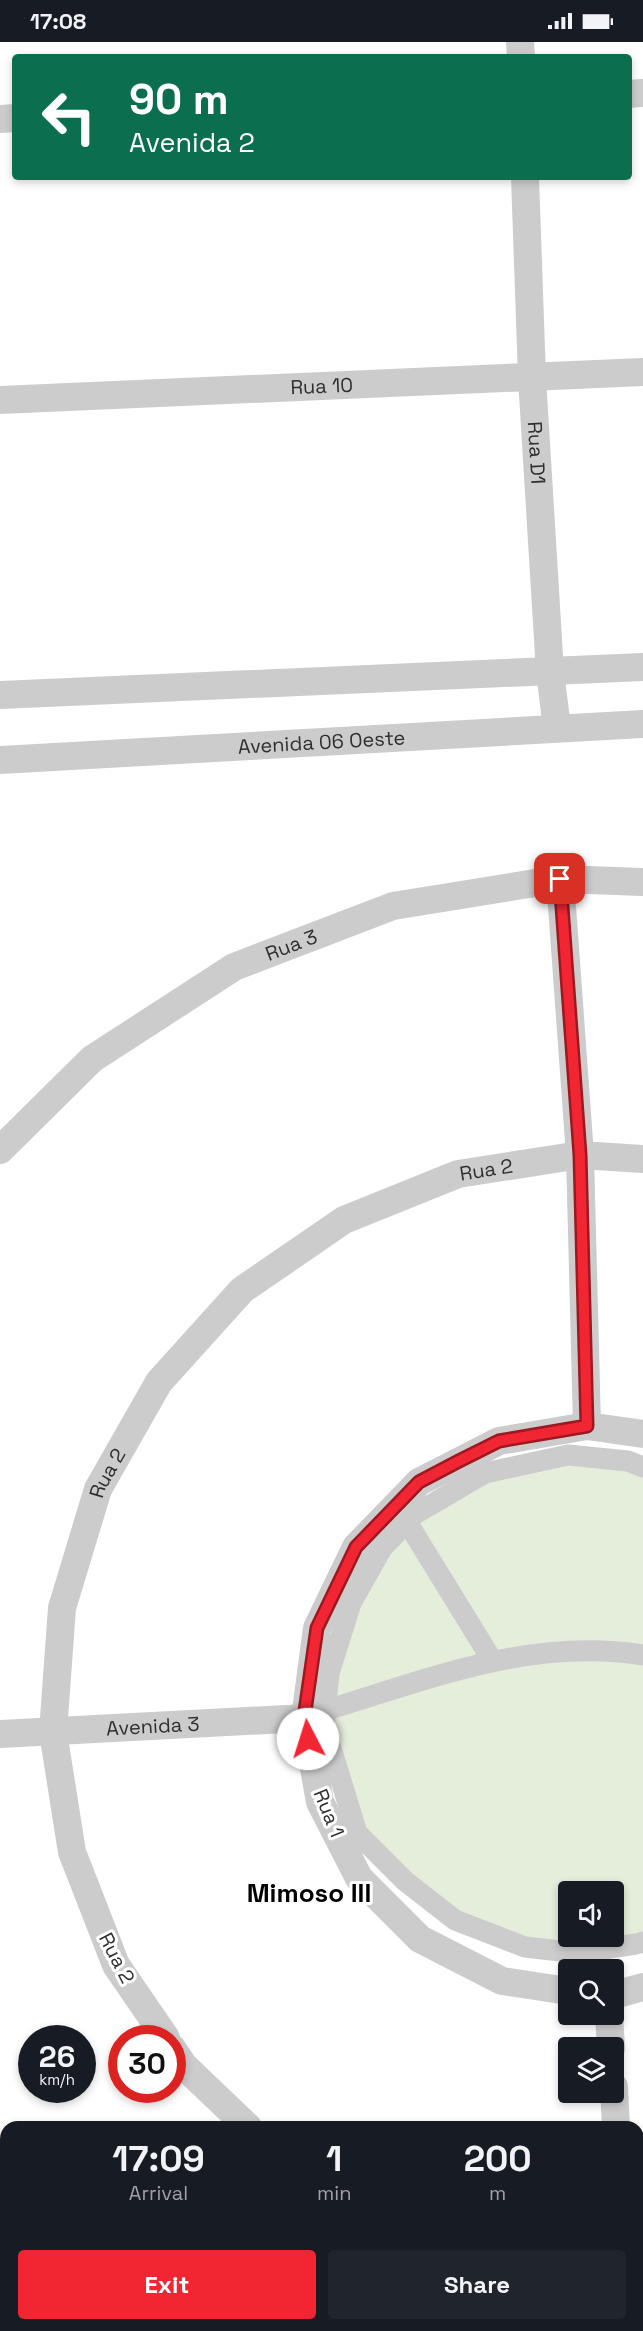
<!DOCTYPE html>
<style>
:root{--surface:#171b24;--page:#20242c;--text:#f1f3f6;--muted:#9ea1a6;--accent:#f22533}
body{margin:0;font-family:"Space Grotesk",sans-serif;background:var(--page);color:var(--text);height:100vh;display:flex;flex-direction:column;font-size:22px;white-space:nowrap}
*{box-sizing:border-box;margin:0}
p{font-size:20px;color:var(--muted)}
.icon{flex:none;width:33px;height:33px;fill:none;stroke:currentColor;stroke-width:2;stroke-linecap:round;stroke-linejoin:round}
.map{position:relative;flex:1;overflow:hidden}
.side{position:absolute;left:0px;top:2079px;width:644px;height:210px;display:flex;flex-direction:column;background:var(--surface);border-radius:18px 18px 0 0;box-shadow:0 3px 9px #0003}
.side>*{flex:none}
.top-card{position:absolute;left:12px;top:12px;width:620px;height:126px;border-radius:6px;box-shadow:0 3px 9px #0003;background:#0b6e4f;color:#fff;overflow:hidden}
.fabs{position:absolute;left:558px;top:1839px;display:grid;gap:12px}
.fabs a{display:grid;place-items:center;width:66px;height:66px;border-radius:6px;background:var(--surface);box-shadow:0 3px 9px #0003;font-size:30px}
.speed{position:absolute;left:18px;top:1983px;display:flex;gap:12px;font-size:30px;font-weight:700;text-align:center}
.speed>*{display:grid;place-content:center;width:78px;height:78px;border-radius:50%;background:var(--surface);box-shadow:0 3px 9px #0003;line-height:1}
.speed small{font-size:15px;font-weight:400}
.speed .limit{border:9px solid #d22;background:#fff;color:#111}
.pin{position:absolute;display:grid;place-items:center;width:51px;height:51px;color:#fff;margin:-26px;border-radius:12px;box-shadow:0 3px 9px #0006}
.me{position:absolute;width:66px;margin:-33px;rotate:355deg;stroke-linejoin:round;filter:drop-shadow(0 0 4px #0008)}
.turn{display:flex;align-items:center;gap:21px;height:126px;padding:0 18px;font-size:27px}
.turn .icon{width:78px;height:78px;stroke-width:2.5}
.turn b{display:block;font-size:42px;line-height:51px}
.eta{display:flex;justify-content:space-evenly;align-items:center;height:102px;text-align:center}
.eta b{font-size:36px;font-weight:700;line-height:42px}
.action{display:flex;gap:12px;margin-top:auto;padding:12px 18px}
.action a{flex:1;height:69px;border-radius:6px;background:var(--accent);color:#fff;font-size:24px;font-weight:700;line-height:69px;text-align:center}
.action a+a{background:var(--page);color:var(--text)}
.status{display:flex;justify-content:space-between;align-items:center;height:42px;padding:0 30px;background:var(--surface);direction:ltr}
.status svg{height:16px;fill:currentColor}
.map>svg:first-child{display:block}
</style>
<div class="status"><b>17:08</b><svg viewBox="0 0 49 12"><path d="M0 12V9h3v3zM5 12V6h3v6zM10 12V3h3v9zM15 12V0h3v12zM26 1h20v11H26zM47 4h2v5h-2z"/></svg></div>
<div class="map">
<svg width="643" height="2289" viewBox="0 0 643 2289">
<rect width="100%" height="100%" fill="#fff"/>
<path fill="#e5eddb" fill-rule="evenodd" d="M 568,1413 L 643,1425 L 643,1900 L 577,1911 L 455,1878 L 357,1791 L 324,1683 L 329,1631 L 382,1506 L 485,1431 ZM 568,1850 L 614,1850 L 614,1894 L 568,1894 Z"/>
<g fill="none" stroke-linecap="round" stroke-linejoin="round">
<g stroke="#ccc" stroke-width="21">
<polyline points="643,1425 628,1419 568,1413 485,1431 415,1472 382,1506 351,1561 329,1631 324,1683 357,1791 405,1839 455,1878 525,1905 577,1911 636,1902 643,1900"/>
<polyline points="407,1480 492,1618"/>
<path d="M 326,1668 C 430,1637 532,1595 643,1613"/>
</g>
<g stroke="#ccc" stroke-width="28">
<polyline points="520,0 521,15"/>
<polyline points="628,52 643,51"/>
<polyline points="0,77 15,76"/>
<path id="s1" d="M 525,135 L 532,336 L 550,630 L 557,686"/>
<path id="s2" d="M 0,358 L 643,330"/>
<polyline points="0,653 643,625"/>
<path id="s3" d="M 0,718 L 643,682"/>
<polyline points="560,837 580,1113 587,1384"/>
<path id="s4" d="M 0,1108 L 92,1017 L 234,925 L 393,864 L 560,837 L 643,840"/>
<path id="s5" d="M 0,1692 L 305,1676"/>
<polyline points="568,1949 502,1939 420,1897 359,1836 320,1760 305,1676 317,1586 356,1505 419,1440 499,1399 587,1384 643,1392"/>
<polyline points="614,1953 643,1945"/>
<polyline points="609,1972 611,2006"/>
<path id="s6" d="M 166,1996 L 116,1923 L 72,1810 L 53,1690 L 62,1566 L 98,1447 L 159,1340 L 242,1248 L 344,1178 L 458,1132 L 580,1113 L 643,1117"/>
<polyline points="172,2006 184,2024 248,2085"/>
<polyline points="614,2045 616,2085"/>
<polyline points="638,2217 643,2216"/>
<polyline points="0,2221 6,2228"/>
<polyline points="57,2283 65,2289"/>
<polyline points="628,2283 629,2289"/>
<polyline points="1,2289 14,2283"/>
</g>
</g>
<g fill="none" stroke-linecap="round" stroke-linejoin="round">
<g stroke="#9d1821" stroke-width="15">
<polyline id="route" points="308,1697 304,1676 317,1586 356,1505 419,1440 459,1419 499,1399 587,1384 580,1113 560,837"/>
</g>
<use href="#route" stroke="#f22533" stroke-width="10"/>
</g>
<g text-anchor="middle" stroke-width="6" stroke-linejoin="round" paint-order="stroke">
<g font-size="20" fill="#2f2f2f" stroke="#fff">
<text dy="7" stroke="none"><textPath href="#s2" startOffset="322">Rua 10</textPath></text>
<text dy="7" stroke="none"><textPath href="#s1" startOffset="276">Rua D1</textPath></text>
<text dy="7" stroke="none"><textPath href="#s3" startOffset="322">Avenida 06 Oeste</textPath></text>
<text dy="7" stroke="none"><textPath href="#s4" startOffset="360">Rua 3</textPath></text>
<text dy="7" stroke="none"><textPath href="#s6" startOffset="1102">Rua 2</textPath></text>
<text dy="7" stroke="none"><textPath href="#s6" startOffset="598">Rua 2</textPath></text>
<text dy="7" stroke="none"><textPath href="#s5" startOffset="153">Avenida 3</textPath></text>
<text transform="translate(329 1771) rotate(68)" y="7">Rua 1</text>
<text transform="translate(117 1916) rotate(63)" y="7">Rua 2</text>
</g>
<g font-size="26" font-weight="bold" fill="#000" stroke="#fff">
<text x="309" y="1860">Mimoso III</text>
</g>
</g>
</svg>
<div class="fabs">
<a><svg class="icon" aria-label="sound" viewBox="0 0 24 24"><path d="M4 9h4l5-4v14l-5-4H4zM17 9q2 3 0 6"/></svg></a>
<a><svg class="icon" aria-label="search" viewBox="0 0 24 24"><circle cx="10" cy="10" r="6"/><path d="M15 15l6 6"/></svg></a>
<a><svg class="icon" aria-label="layers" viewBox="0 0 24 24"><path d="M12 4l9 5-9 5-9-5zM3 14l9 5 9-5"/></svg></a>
</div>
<div class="speed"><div>26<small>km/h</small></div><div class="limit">30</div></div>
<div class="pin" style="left:560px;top:837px;background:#d93025"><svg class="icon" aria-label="arrive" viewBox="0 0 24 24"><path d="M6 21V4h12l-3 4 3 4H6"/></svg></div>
<svg class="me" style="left:308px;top:1697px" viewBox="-20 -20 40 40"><circle r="19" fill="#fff"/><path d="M0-13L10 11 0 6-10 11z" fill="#f22533"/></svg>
<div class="top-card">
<div class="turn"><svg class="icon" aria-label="left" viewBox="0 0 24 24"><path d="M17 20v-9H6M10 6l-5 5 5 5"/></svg><div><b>90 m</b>Avenida 2</div></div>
</div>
<section class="side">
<div class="eta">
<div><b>17:09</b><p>Arrival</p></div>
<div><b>1</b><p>min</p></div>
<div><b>200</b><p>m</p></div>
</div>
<div class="action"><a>Exit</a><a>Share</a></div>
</section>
</div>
